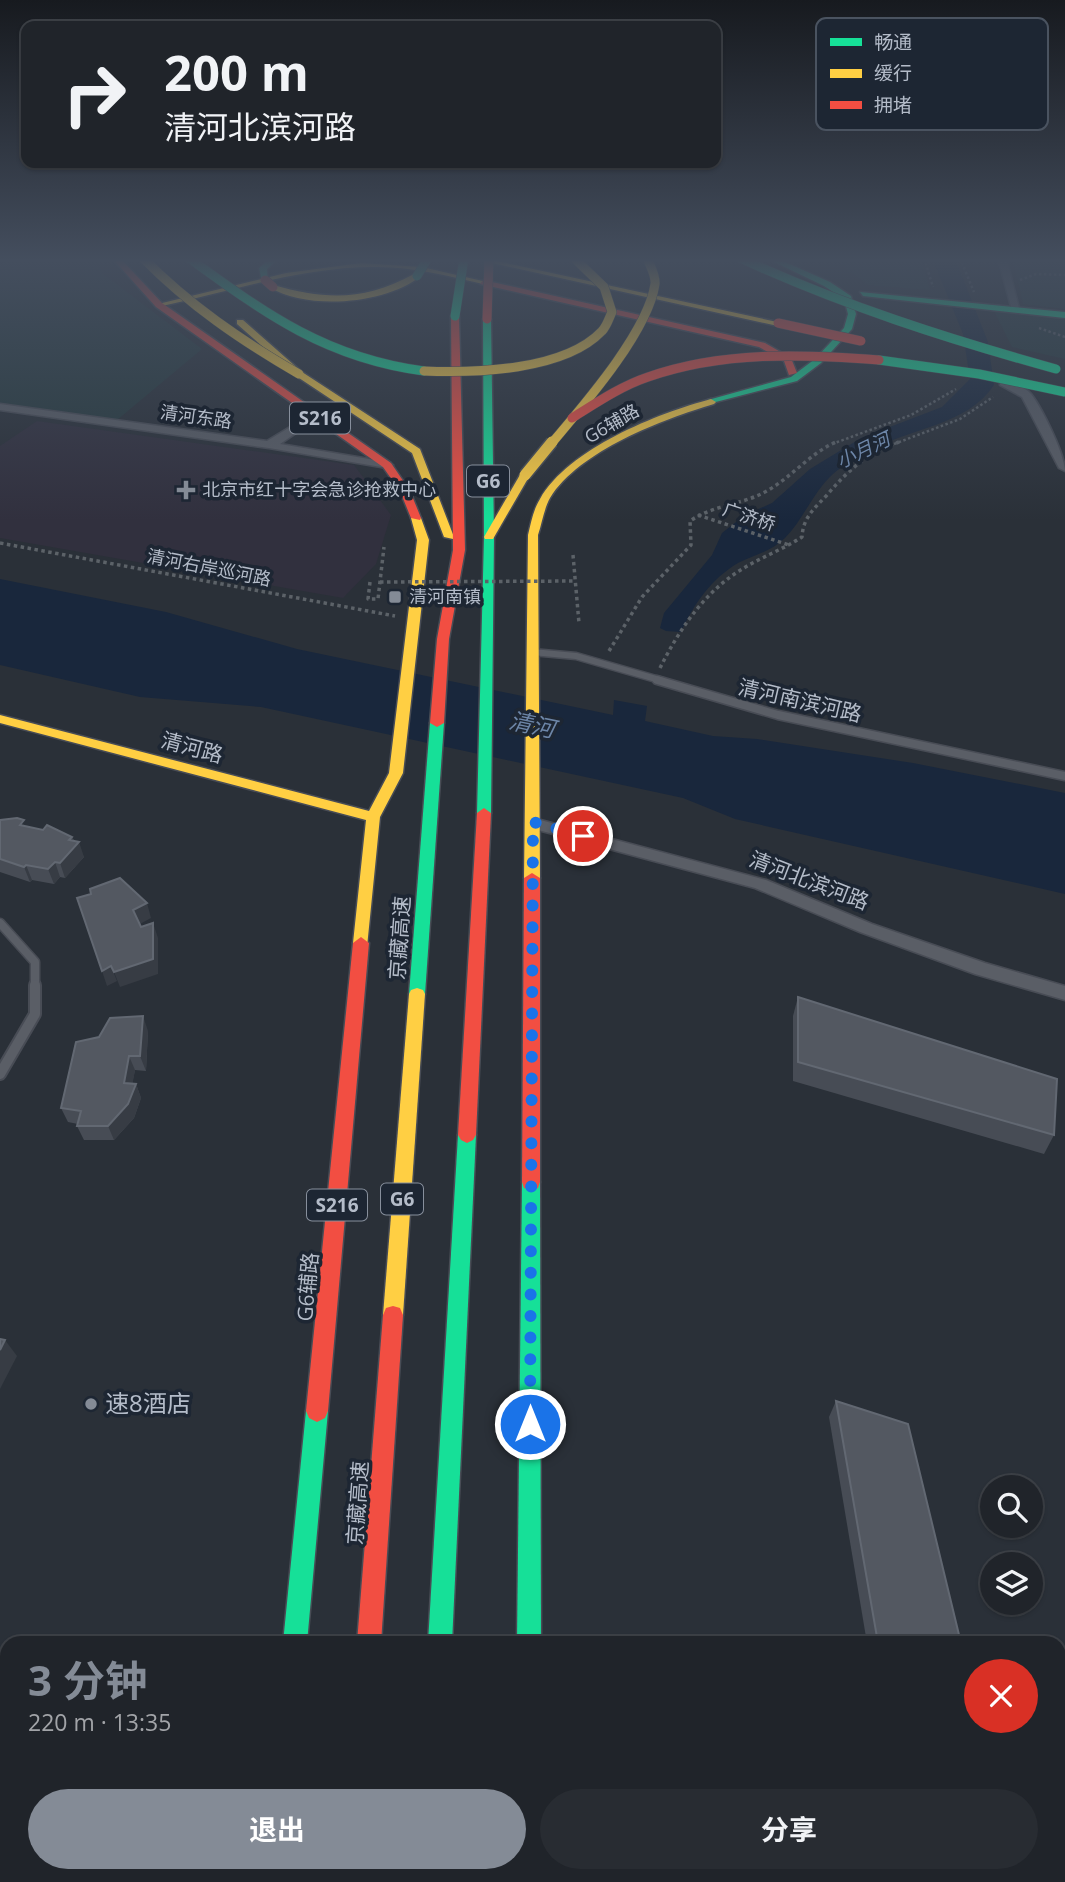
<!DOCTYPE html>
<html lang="zh">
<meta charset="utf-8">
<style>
:root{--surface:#20242a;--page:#282c32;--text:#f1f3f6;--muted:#a2a4a8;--line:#3d4147;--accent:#848b96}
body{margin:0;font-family:"Open Sans","Noto Sans SC",sans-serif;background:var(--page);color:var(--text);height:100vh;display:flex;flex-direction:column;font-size:26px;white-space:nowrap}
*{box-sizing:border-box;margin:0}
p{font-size:23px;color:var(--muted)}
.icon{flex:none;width:38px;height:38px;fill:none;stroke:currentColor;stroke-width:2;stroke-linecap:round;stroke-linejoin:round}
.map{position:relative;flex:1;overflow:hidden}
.details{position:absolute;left:0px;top:1636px;width:1066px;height:247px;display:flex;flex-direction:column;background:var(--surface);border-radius:21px 21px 0 0;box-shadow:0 2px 5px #0004,0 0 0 2px var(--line)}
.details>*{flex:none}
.guide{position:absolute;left:21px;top:21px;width:700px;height:147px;border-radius:14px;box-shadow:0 2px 5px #0004,0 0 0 2px var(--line);background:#20242a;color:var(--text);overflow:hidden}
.tools{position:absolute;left:980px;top:1475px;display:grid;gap:14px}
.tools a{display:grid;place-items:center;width:63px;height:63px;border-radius:50%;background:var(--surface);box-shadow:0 2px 5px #0004,0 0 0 2px var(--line);font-size:35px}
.pin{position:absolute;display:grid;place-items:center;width:60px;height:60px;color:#fff;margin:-30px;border:4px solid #fff;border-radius:50%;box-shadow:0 2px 7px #0007}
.me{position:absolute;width:77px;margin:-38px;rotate:0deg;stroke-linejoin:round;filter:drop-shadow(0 0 5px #0008)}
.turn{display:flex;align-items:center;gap:24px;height:147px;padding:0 28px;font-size:32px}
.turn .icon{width:91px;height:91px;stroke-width:2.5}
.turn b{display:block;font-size:49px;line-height:60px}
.round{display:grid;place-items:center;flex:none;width:74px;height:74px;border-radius:37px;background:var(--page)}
.summary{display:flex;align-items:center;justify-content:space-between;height:119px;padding:0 28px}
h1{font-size:42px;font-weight:700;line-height:52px;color:var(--accent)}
.primary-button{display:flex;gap:14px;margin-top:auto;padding:14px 28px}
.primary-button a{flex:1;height:80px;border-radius:42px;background:var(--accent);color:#fff;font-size:28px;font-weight:700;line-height:80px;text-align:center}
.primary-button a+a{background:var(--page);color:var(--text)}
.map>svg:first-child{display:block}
</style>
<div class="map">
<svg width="1065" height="1882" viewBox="0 0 1065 1882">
<rect width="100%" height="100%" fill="#2a3038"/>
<polygon fill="#31303e" points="37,421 354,465 391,515 376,564 343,598 0,538 0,446"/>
<g fill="#273a3e">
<polygon points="13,258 62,261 66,258 97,258 102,273 202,349 117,420 0,403 0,265"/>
<polygon points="833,258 921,258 930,290 868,285"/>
<polygon points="1013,258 1065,258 1065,309 1023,304"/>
<polygon points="994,311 1065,318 1065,359 1012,347"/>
</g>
<g fill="#19273c">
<path d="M 932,258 L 955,258 L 988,342 L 994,385 C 967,426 909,428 869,451 C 857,458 843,465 833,474 C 813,492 803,520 785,538 C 772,551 754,555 738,563 C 711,579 694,604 681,632 L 666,631 L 660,628 L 664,613 L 712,555 L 722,533 L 745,515 L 772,503 L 810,469 L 861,438 L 942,407 L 970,379 L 963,334 Z"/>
<polygon points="0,579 166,612 297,649 613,715 614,700 647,706 645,721 713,736 757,739 913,763 1065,793 1065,894 735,819 683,798 261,707 140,697 0,665"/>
</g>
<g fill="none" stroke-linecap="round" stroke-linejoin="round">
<g stroke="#484c55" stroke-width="9">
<polyline id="lane-far2" points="532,652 576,656 663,681"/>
</g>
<g stroke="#484c55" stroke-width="11">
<g id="lane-far1">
<polyline points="657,680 778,715 1065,776"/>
<polyline points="0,923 35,962 35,987"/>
</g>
</g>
<g stroke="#484c55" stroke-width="14">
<polyline id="lane" points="0,1074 35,1014 35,985"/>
</g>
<g stroke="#484c55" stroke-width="3">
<g id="street">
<polygon points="998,258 1006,258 1020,312 1012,310"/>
<path d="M 1000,381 C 1009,380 1025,387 1031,394 C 1042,408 1065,455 1065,471 L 1059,468 L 1022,397 L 1000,385 Z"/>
<polygon points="0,404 267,441 315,412 319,413 319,417 280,444 387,462 393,465 387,468 269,448 0,410"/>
<polygon points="533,818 766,880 872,924 985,963 1065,986 1065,1000 975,974 860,932 755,888 527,827 525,823"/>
<polygon points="76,1876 106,1876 105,1882 75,1882"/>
</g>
</g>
<g stroke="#484c55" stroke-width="3">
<g id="fast">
<polygon points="271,258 279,258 267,269 268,282 262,282 259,268"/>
<polygon points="766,258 776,258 830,282 851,296 856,314 852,329 821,363 797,381 708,404 708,400 791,377 815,359 844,328 848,314 844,299 824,286"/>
<polygon points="860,292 1065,312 1065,318 863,296"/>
<polygon points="487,316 491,319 494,537 491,813 484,818 477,813 484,537 483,319"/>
<polygon points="437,719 444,723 425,994 423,998 411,998 409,994 430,723"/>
<polygon points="467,1127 473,1130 476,1135 452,1643 428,1643 458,1135 461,1130"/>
<polygon points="531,1174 538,1176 540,1182 541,1643 517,1643 522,1182 524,1176"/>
<polygon points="317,1400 325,1404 328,1411 307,1643 283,1643 306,1411 309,1404"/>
<polygon points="0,1722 7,1723 7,1749 0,1748"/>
<polygon points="340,1876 366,1876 365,1882 339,1882"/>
</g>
</g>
<g stroke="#484c55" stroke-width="3">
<g id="slow">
<polygon points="469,258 483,258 782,323 778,326"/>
<path d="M 361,263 L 422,267 L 487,282 L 483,284 C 448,276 413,267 378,267 C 305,266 232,291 162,306 L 158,304 L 286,273 Z"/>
<path d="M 414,274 L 421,276 C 386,304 308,311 269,287 L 273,285 C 327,300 364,301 414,274 Z"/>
<polygon points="237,320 243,320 302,372 420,449 454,537 453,539 444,537 412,453 296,376 237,324"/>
<path d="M 711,399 L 716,402 L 714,404 C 663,419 579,451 550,498 C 544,509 542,523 538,535 L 540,878 L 537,882 L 527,882 L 524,878 L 528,535 C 531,523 533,510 540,499 C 568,449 658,413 711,399 Z"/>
<polygon points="521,473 530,475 493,539 485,539 484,537"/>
<polygon points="416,515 421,518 429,540 403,773 380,817 367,947 355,947 353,943 366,820 0,723 0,715 369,811 389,773 417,540 411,518"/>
<polygon points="417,988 423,990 425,994 403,1315 400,1322 393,1324 386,1322 383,1315 409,994 411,990"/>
<polygon points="260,1876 286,1876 285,1882 259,1882"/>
<polygon points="419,1876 445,1876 444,1882 418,1882"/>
</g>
</g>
<g stroke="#484c55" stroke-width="3">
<g id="jam">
<polygon points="112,258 120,258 162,303 391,463 410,491 421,518 420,520 411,518 400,491 383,467 156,307"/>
<polygon points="483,280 765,343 791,358 797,373 789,375 784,361 759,347 480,284"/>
<polygon points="455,313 459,316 465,550 449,639 444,723 437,727 430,723 437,639 453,550 451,316"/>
<polygon points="484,808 491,813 476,1135 473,1140 467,1143 461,1140 458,1135 477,813"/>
<polygon points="532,873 540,878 540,1182 538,1188 531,1190 524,1188 522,1182 524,878"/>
<polygon points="361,937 369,943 328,1411 325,1418 317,1422 309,1418 306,1411 353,943"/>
<polygon points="393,1306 400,1308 403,1315 381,1643 357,1643 383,1315 386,1308"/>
<polygon points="0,1797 7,1799 7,1825 0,1823"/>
<rect x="515" y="1876" width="26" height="6"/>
</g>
</g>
<g stroke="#5c6268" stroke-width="2.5" stroke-dasharray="2.5 2.5" stroke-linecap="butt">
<polyline points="670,258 721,259"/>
<polyline points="924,258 933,287"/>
<polyline points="960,258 974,292"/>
<polyline points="1020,280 1036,274 1065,275"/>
<polyline points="1039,328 1065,337"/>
<polyline points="832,444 911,415 956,389"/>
<polyline points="894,444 960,419 993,397"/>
</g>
<g stroke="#5c6268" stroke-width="3.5" stroke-dasharray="3.5 3.5" stroke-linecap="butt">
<polyline points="698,515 789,545"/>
<polyline points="0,543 395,616"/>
<polyline points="573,555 579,623"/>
<polyline points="370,582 368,599 378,599 384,547"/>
<path d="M 609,651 L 642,597 L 691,545 L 690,521 C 713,505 741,505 765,492 C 791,478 809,454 836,442"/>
<path d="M 660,668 C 679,630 703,594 739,571 C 759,558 782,550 802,537 C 803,517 815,508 827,495 C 848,470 868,453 899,442"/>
</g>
<use href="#lane-far2" stroke="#5a5e66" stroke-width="6"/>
<use href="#lane-far1" stroke="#5a5e66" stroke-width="8"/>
<use href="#lane" stroke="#5a5e66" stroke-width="10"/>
<use href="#street" fill="#5a5e66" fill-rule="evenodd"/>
<use href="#fast" fill="#16e098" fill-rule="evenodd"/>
<use href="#slow" fill="#ffcf43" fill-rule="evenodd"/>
<use href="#jam" fill="#f24e42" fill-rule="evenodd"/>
<g stroke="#474c53" stroke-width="10" stroke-linecap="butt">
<g id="fast-bridge">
<path d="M 189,258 C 266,314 326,358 424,371"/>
<path d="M 740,258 C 842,305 948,339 1056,369"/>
<polyline points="417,276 428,258"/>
<polyline points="455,316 464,258"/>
<polyline points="879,360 979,374 1065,392"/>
</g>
</g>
<g stroke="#474c53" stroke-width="10" stroke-linecap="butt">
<g id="slow-bridge-far1">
<path d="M 143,258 C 189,305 242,341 299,374"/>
<path d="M 424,371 C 475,373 564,371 602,331 C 607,326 609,318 612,312 L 604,287 L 574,258"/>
<path d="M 551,444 C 583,406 648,332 655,284 C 656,275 650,266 647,258"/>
</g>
</g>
<g stroke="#474c53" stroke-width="14" stroke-linecap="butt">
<polyline id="slow-bridge" points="525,475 552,442"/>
</g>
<g stroke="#474c53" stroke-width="10" stroke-linecap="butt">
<g id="jam-bridge">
<polyline points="265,280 273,287"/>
<polyline points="487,319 489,258"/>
<polyline points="778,323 861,341"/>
<path d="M 572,418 C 596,403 621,386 648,377 C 722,351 802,354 879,360"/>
</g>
</g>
<polyline stroke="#5c6268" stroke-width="3.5" stroke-dasharray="3.5 3.5" stroke-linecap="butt" points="380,582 576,581"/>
<use href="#fast-bridge" stroke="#16e098" stroke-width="9"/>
<use href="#slow-bridge-far1" stroke="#ffcf43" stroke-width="9"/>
<use href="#slow-bridge" stroke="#ffcf43" stroke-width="11"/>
<use href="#jam-bridge" stroke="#f24e42" stroke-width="9"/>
</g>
<g fill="#474c55">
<polygon points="0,820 72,837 84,857 65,878 60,877 54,884 32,880 30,882 0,872"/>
<polygon points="798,997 1054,1135 1044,1154 793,1081 793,1016"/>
<polygon points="148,1031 146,1071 135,1070 132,1084 136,1084 141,1098 134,1118 114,1140 84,1140 77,1126 78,1124 68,1122 61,1108"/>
<polygon points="836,1401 961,1643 867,1643 829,1417"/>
<polygon points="1026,1876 1059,1876 1065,1882 1035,1882"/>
</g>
<g fill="#373c44">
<polygon points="72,837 75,846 79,842 84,857 65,878 60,863 69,840"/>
<polygon points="55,862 60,877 54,884 48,869"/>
<polygon points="26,865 32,880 30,882 24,867"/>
<polygon points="147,903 151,918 138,925 133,910"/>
<polygon points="153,923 158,938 158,974 120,987 114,972"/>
<polygon points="111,966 117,981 107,986 102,971"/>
<polygon points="143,1016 148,1031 146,1071 140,1056"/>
<polygon points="129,1056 135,1070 130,1098 124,1083"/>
<polygon points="136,1084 141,1098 134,1118 114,1140 108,1126"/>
<polygon points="5,1340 17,1356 0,1389 0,1350"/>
</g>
<g fill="#535861" stroke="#626872" stroke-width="2">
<polygon points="17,818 24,820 20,825 43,830 47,825 72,837 69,840 79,842 60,863 55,862 48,869 26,865 24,867 0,859 0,820"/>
<polygon points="120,878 147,903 133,910 141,927 153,923 153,959 114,972 111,966 102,971 77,898 91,894 90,889"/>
<polygon points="798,997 1057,1079 1054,1135 798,1062"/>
<polygon points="143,1016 140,1056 129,1056 124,1083 136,1084 128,1104 108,1126 77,1126 81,1111 61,1108 76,1042 99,1037 110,1018"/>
<polygon points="0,1339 5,1340 0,1350"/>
<polygon points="836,1401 908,1424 961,1643 878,1643"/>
<polygon points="1059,1731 1065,1735 1065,1882 1061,1882 1051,1876 1059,1876"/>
</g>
<linearGradient id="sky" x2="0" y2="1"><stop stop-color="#171a1f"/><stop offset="0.5" stop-color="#444e5e"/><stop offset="1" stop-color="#444e5e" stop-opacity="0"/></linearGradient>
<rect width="1065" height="521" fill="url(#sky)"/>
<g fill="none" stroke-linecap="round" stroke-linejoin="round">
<polyline stroke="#1a73e8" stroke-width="12" stroke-dasharray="0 21.6" points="530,1424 533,822 583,836"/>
</g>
<g fill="#848b96" stroke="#1d2633" stroke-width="2.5">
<path d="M182.5 479.5h7v7h7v7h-7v7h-7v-7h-7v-7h7z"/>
<rect x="388" y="590" width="14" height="14" rx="3.5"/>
<circle cx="91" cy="1404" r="7"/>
</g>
<g text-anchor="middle" stroke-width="7" stroke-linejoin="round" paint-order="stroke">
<g font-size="18" fill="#b4bcc9" stroke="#1d2633">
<text transform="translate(196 417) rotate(8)" y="6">清河东路</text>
<text transform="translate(612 424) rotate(-30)" y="6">G6辅路</text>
<text transform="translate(749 517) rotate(18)" y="6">广济桥</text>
<text transform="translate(209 568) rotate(11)" y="6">清河右岸巡河路</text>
</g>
<g font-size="18" fill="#b4bcc9" stroke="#1d2633" text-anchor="start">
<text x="202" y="496">北京市红十字会急诊抢救中心</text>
<text x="409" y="603">清河南镇</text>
</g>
<g fill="#1d2633" stroke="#878f9c" stroke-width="2">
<rect x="290" y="402.5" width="60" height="31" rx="5"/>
<rect x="467" y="465.5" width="42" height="31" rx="5"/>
<rect x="381" y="1183.5" width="42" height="31" rx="5"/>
<rect x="307" y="1189.5" width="60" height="31" rx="5"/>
</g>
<g font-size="19" font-weight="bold" fill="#b4bcc9">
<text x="320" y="425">S216</text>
<text x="488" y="488">G6</text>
<text x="402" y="1206">G6</text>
<text x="337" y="1212">S216</text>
</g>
<g font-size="19" font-style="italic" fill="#6d86a8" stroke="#1d2633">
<text transform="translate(863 450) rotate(-26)" y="7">小月河</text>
</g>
<g font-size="21" fill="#b4bcc9" stroke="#1d2633">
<text transform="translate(800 701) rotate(13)" y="7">清河南滨河路</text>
<text transform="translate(192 748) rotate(15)" y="7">清河路</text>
<text transform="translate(809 881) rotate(21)" y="7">清河北滨河路</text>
<text transform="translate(400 938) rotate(-86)" y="7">京藏高速</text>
<text transform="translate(308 1287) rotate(-85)" y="7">G6辅路</text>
<text transform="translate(358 1503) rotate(-86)" y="7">京藏高速</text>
</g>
<g font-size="23" font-style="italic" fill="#6d86a8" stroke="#1d2633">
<text transform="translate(532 725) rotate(12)" y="8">清河</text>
</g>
<g font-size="24" fill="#b4bcc9" stroke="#1d2633" text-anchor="start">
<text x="105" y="1412">速8酒店</text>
</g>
</g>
<rect x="816" y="18" width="232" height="112" rx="10" fill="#1d2633" stroke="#4a5360" stroke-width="2"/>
<rect x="830" y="38" width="32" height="8" fill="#16e098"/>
<rect x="830" y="69" width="32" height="9" fill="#ffcf43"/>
<rect x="830" y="101" width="32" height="8" fill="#f24e42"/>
<g font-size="19" fill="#b4bcc9">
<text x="874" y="49">畅通</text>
<text x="874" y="80">缓行</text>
<text x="874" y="112">拥堵</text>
</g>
</svg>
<div class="tools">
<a><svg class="icon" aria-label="search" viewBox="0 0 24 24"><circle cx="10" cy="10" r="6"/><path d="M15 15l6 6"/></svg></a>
<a><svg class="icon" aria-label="layers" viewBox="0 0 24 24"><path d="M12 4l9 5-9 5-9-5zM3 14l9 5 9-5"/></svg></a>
</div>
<div class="pin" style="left:583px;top:836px;background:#d93025"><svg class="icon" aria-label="arrive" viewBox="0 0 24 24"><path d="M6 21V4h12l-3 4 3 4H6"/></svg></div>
<svg class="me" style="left:530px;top:1424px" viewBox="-20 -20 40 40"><circle r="17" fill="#1a73e8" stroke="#fff" stroke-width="3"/><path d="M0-11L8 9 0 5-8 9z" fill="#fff"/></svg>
<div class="guide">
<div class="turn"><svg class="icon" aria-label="right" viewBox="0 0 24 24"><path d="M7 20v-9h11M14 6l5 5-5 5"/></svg><div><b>200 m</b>清河北滨河路</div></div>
</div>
<section class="details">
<div class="summary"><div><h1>3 分钟</h1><p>220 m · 13:35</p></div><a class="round" style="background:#d93025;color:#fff"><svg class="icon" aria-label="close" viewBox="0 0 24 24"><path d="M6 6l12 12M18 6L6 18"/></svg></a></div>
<div class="primary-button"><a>退出</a><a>分享</a></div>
</section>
</div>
